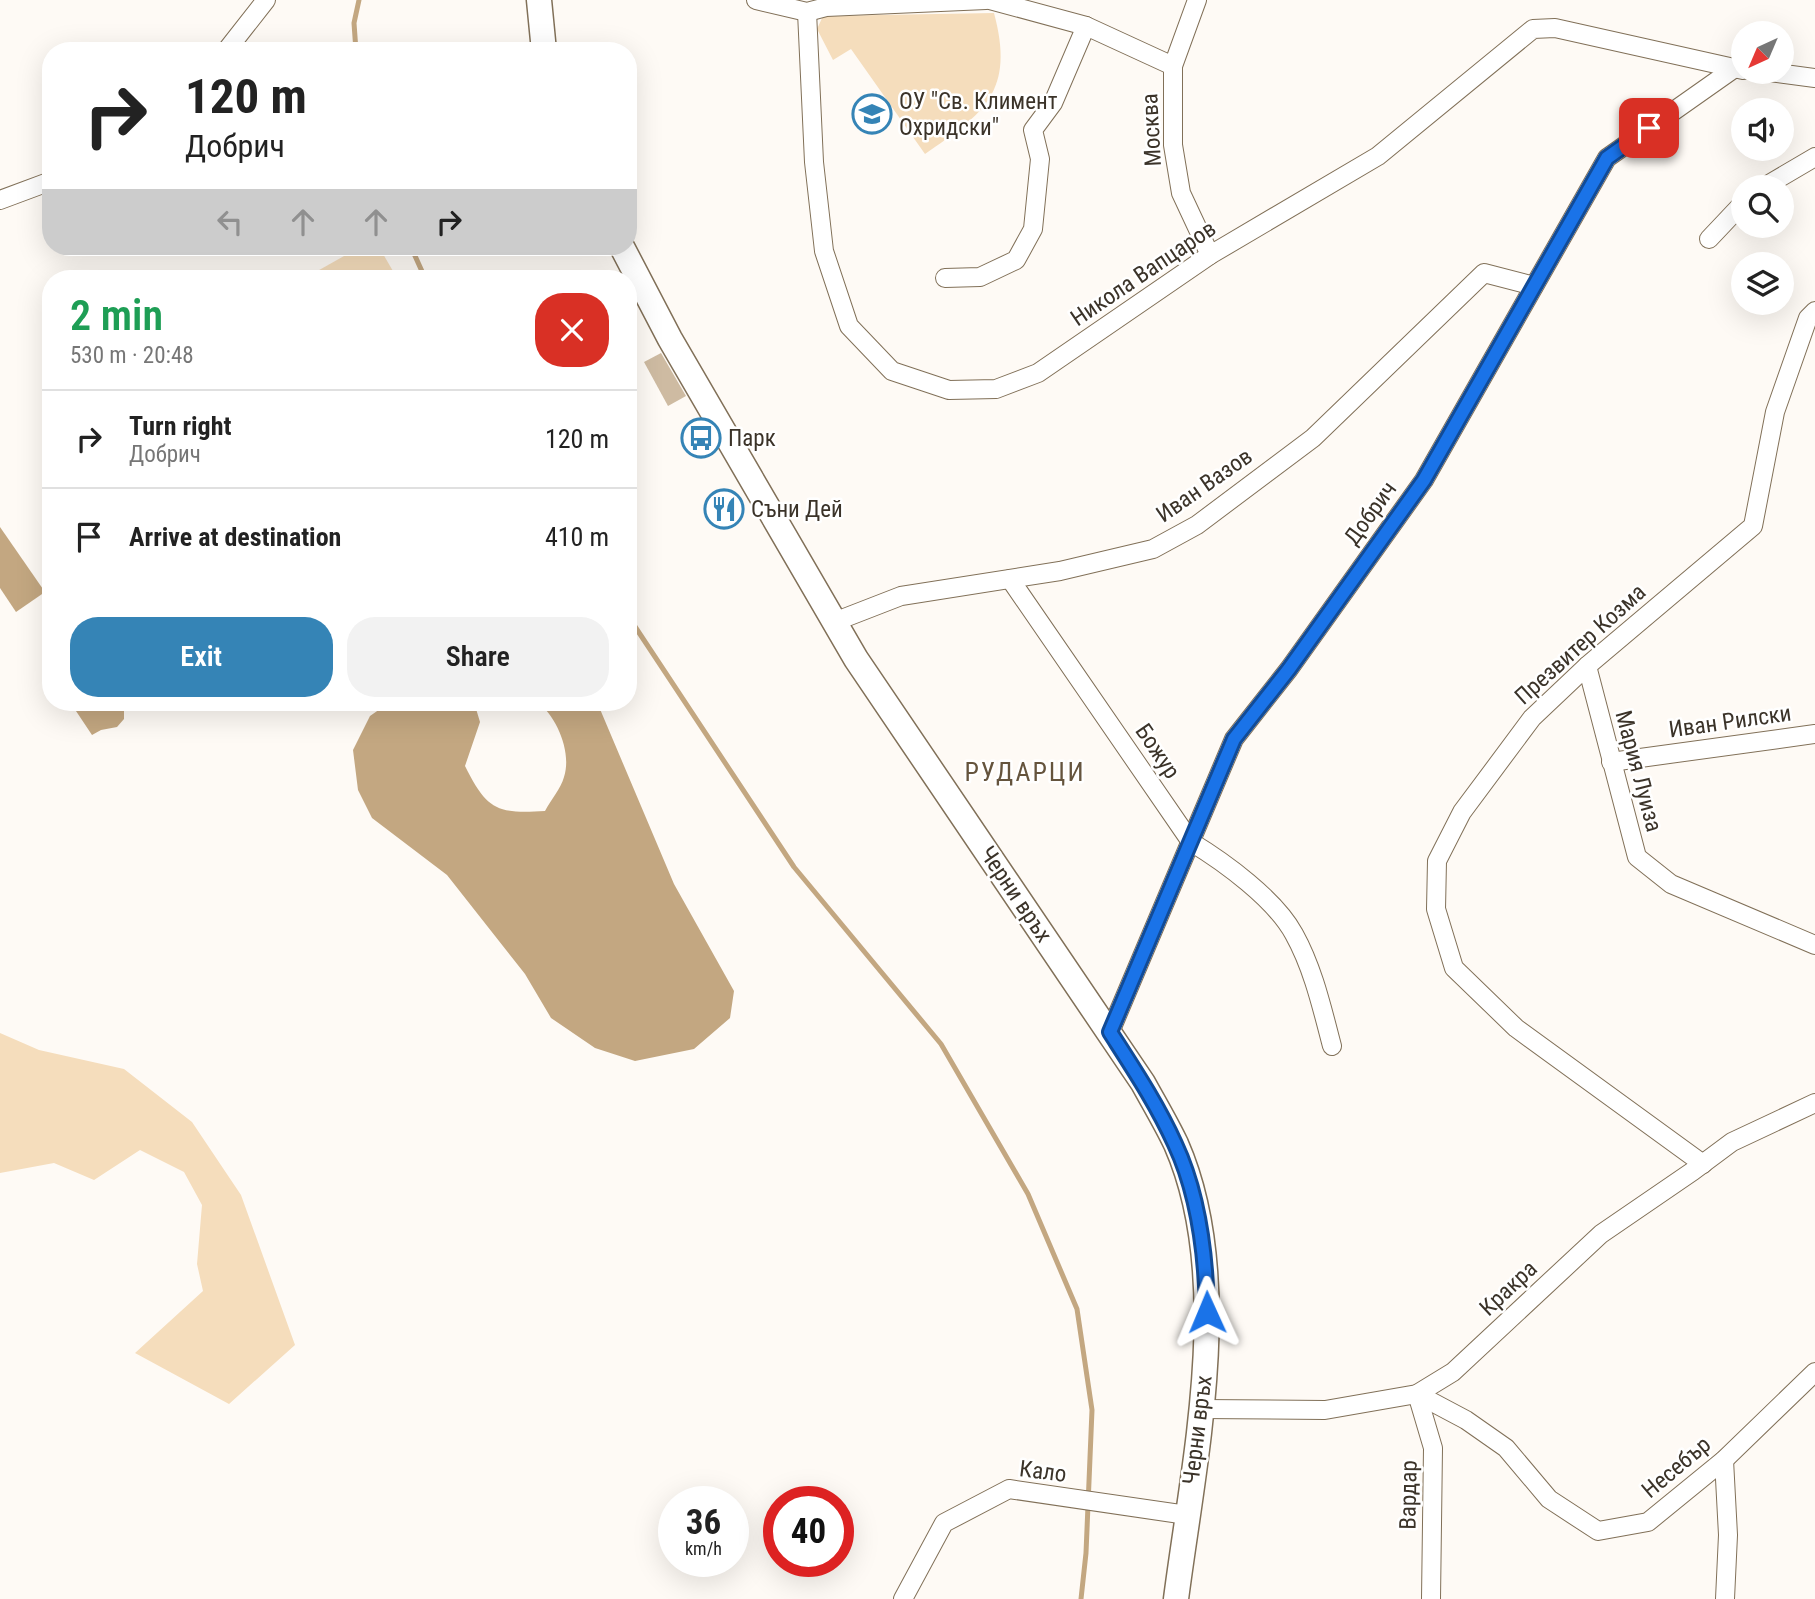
<!DOCTYPE html>
<meta charset="utf-8">
<style>
:root{--surface:#fff;--page:#f2f2f2;--text:#222;--muted:#767676;--line:#e0e0e0;--accent:#3584b6}
body{margin:0;font-family:"Roboto Condensed",sans-serif;background:var(--page);color:var(--text);height:100vh;display:flex;flex-direction:column;font-size:26px;white-space:nowrap}
*{box-sizing:border-box;margin:0}
p{font-size:23px;color:var(--muted)}
.icon{flex:none;width:38px;height:38px;fill:none;stroke:currentColor;stroke-width:2;stroke-linecap:round;stroke-linejoin:round}
.map{position:relative;flex:1;overflow:hidden}
.drawer{position:absolute;left:42px;top:270px;width:595px;height:441px;display:flex;flex-direction:column;background:var(--surface);border-radius:28px;box-shadow:0 7px 28px #0002}
.drawer>*{flex:none}
.banner{position:absolute;left:42px;top:42px;width:595px;height:214px;border-radius:28px;box-shadow:0 7px 28px #0002;background:#fff;color:var(--text);overflow:hidden}
.needle{width:46px;rotate:224deg}
.fabs{position:absolute;left:1731px;top:21px;display:grid;gap:14px}
.fabs a{display:grid;place-items:center;width:63px;height:63px;border-radius:50%;background:var(--surface);box-shadow:0 7px 28px #0002;font-size:35px}
.speed{position:absolute;left:658px;top:1486px;display:flex;gap:14px;font-size:35px;font-weight:700;text-align:center}
.speed>*{display:grid;place-content:center;width:91px;height:91px;border-radius:50%;background:var(--surface);box-shadow:0 7px 28px #0002;line-height:1}
.speed small{font-size:18px;font-weight:400}
.speed .limit{border:10px solid #d22;background:#fff;color:#111}
.pin{position:absolute;display:grid;place-items:center;width:60px;height:60px;color:#fff;margin:-30px;border-radius:14px;box-shadow:0 4px 10px #0006}
.me{position:absolute;width:77px;margin:-38px;rotate:359deg;stroke-linejoin:round;filter:drop-shadow(0 0 5px #0008)}
.turn{display:flex;align-items:center;gap:24px;height:147px;padding:0 28px;font-size:32px}
.turn .icon{width:91px;height:91px;stroke-width:2.5}
.turn b{display:block;font-size:49px;line-height:60px}
.lanes{display:flex;align-items:center;height:66px;padding:0 28px;background:#0003;justify-content:center;gap:35px;direction:ltr}
.lanes .off{opacity:.35}
.round{display:grid;place-items:center;flex:none;width:74px;height:74px;border-radius:28px;background:var(--page)}
.summary{display:flex;align-items:center;justify-content:space-between;height:119px;padding:0 28px}
h1{font-size:42px;font-weight:600;line-height:52px;color:#1e9e55}
.cta{display:flex;gap:14px;margin-top:auto;padding:14px 28px}
.cta a{flex:1;height:80px;border-radius:28px;background:var(--accent);color:#fff;font-size:28px;font-weight:600;line-height:80px;text-align:center}
.cta a+a{background:var(--page);color:var(--text)}
ul{padding:0;list-style:none}
li{display:flex;align-items:center;gap:21px;height:98px;padding:0 28px;border-top:2px solid var(--line)}
li div{flex:1}
li b{display:block;font-size:26px}
li em{font-style:normal}
.map>svg:first-child{display:block}
</style>
<div class="map">
<svg width="1815" height="1599" viewBox="0 0 1815 1599">
<rect width="100%" height="100%" fill="#fefaf5"/>
<g fill="#f5ddbc">
<path d="M 994,13 C 1015,91 985,113 925,154 L 851,49 L 833,60 L 817,29 L 823,16 Z"/>
<polygon points="360,247 379,247 397,278 305,278"/>
<polygon points="0,1033 39,1050 124,1069 192,1122 241,1195 295,1345 229,1404 135,1353 203,1291 197,1264 202,1205 184,1172 140,1150 94,1180 54,1163 0,1173"/>
</g>
<g fill="#c3a781">
<polygon points="0,527 45,592 16,612 0,588"/>
<polygon points="70,702 127,702 130,707 124,711 124,719 117,727 101,730 92,735"/>
<path d="M 390,702 L 474,702 L 480,722 L 465,766 C 487,810 497,814 545,811 C 551,800 561,788 564,777 C 572,753 557,716 537,702 L 597,702 L 674,884 L 734,991 L 730,1018 L 694,1049 L 635,1061 L 595,1048 L 551,1018 L 525,974 L 447,875 L 372,818 L 358,790 L 353,750 L 370,716 Z"/>
</g>
<g fill="none" stroke-linecap="round" stroke-linejoin="round">
<g stroke="#c3a781" stroke-width="5">
<polyline points="356,51 354,23 359,0"/>
<polyline points="411,247 425,278"/>
<polyline points="628,616 794,867 941,1044 1028,1194 1077,1309 1092,1410 1086,1553 1081,1599"/>
</g>
</g>
<polygon fill="#cebba2" points="661,353 686,396 668,406 644,362"/>
<g fill="none" stroke-linecap="round" stroke-linejoin="round">
<g stroke="#817058" stroke-width="20">
<g id="street">
<polyline points="756,0 807,12 826,7 986,0"/>
<polyline points="990,0 1086,26 1173,66"/>
<polyline points="1197,0 1173,66 1173,145 1181,193 1210,255"/>
<polyline points="807,12 814,162 824,251 849,326 892,371 949,390 996,389 1038,373 1210,255 1378,156 1533,29 1555,28 1743,70"/>
<polyline points="226,51 266,0"/>
<polyline points="1770,72 1815,78"/>
<polyline points="1764,187 1815,157"/>
<polyline points="0,200 51,181"/>
<polyline points="1709,239 1743,203"/>
<polyline points="945,278 980,277 1016,260 1033,229 1040,159 1033,130 1053,103 1086,26"/>
<path d="M 1010,579 L 1191,842 C 1224,862 1275,899 1294,934 C 1313,968 1322,1008 1332,1046"/>
<polyline points="834,622 901,596 1060,571 1153,549 1197,525 1313,438 1484,273 1534,286"/>
<polyline points="1587,666 1637,857 1671,884 1815,945"/>
<polyline points="1611,762 1815,734"/>
<polyline points="1110,1032 1234,739 1289,669 1424,480 1607,158 1732,70"/>
<polyline points="1703,1164 1516,1028 1454,968 1436,909 1437,861 1462,812 1532,718 1587,666 1753,526 1775,412 1808,318 1815,311"/>
<polyline points="1417,1394 1466,1420 1506,1448 1549,1499 1598,1531 1648,1522 1724,1460 1815,1372"/>
<polyline points="1417,1394 1433,1448 1431,1599"/>
<polyline points="1201,1409 1325,1410 1417,1394 1453,1372 1601,1234 1693,1171 1732,1142 1815,1103"/>
<polyline points="1724,1460 1728,1535 1725,1599"/>
<polyline points="903,1599 944,1523 1009,1489 1187,1515"/>
</g>
</g>
<g stroke="#817058" stroke-width="27">
<g id="secondary">
<polyline points="539,0 544,51"/>
<path d="M 622,247 L 670,339 L 856,659 L 1143,1083 C 1154,1103 1166,1123 1176,1144 C 1235,1278 1194,1459 1176,1599"/>
</g>
</g>
<use href="#street" stroke="#fff" stroke-width="18"/>
<use href="#secondary" stroke="#fff" stroke-width="24"/>
</g>
<g fill="none" stroke-linecap="round" stroke-linejoin="round">
<g stroke="#114b97" stroke-width="18">
<path id="route" d="M 1207,1312 C 1206,1256 1199,1195 1175,1144 C 1157,1104 1133,1068 1110,1032 L 1234,739 L 1289,669 L 1424,480 L 1607,158 L 1649,128"/>
</g>
<use href="#route" stroke="#1a73e8" stroke-width="12"/>
</g>
<defs>
<g id="school-ring" transform="scale(2.0125)"><circle r="9.5" fill="#fff" stroke="#3584b6" stroke-width="1.5"/><path d="M0-5L7-2L0 1L-7-2ZM-4 1L0 2.5L4 1V4Q0 6-4 4Z" fill="#3584b6"/></g>
<g id="bus-ring" transform="scale(2.0125)"><circle r="9.5" fill="#fff" stroke="#3584b6" stroke-width="1.5"/><path d="M-5-6H5V4H4V6H2V4H-2V6H-4V4H-5ZM-3.5-4V0h7V-4ZM-3.5 1.2v1.5H-2V1.2ZM2 1.2v1.5H3.5V1.2Z" fill="#3584b6"/></g>
<g id="restaurant-ring" transform="scale(2.0125)"><circle r="9.5" fill="#fff" stroke="#3584b6" stroke-width="1.5"/><path d="M-5-6h1v4h1v-4h1v4h1v-4h1v5L-1.5 .5V6h-2V.5L-5-1ZM5-6V6H3V1.5H1.5Q1.5-4 5-6Z" fill="#3584b6"/></g>
</defs>
<g fill-rule="evenodd">
<use href="#school-ring" x="872" y="114"/>
<use href="#bus-ring" x="701" y="438"/>
<use href="#restaurant-ring" x="724" y="509"/>
</g>
<g text-anchor="middle" stroke-width="5" stroke-linejoin="round" paint-order="stroke">
<g font-size="23" fill="#3b3329" stroke="#fff" text-anchor="start">
<text x="899" y="109">ОУ "Св. Климент<tspan x="899" dy="26">Охридски"</tspan></text>
<text x="728" y="446">Парк</text>
<text x="751" y="517">Съни Дей</text>
</g>
<g font-size="23" fill="#3b3329" stroke="#fff">
<text transform="translate(1151 130) rotate(-93)" y="8">Москва</text>
<text transform="translate(1143 273) rotate(-34)" y="8">Никола Вапцаров</text>
<text transform="translate(1204 485) rotate(-35)" y="8">Иван Вазов</text>
<text transform="translate(1370 513) rotate(-54)" y="8">Добрич</text>
<text transform="translate(1580 644) rotate(-42)" y="8">Презвитер Козма</text>
<text transform="translate(1730 721) rotate(-8)" y="8">Иван Рилски</text>
<text transform="translate(1158 751) rotate(56)" y="8">Божур</text>
<text transform="translate(1639 771) rotate(75)" y="8">Мария Луиза</text>
<text transform="translate(1016 894) rotate(56)" y="8">Черни връх</text>
<text transform="translate(1508 1288) rotate(-43)" y="8">Кракра</text>
<text transform="translate(1197 1430) rotate(-83)" y="8">Черни връх</text>
<text transform="translate(1676 1467) rotate(-40)" y="8">Несебър</text>
<text transform="translate(1043 1471) rotate(7)" y="8">Кало</text>
<text transform="translate(1408 1495) rotate(-89)" y="8">Вардар</text>
</g>
<g font-size="26" letter-spacing="2" fill="#65543d" stroke="#fff">
<text x="1025" y="781">РУДАРЦИ</text>
</g>
</g>
</svg>
<div class="fabs">
<a><svg class="needle" viewBox="-14 -14 28 28"><path d="M0-13l5 13h-10z" fill="#e53935"/><path d="M0 13l5-13h-10z" fill="#767676"/></svg></a>
<a><svg class="icon" aria-label="sound" viewBox="0 0 24 24"><path d="M4 9h4l5-4v14l-5-4H4zM17 9q2 3 0 6"/></svg></a>
<a><svg class="icon" aria-label="search" viewBox="0 0 24 24"><circle cx="10" cy="10" r="6"/><path d="M15 15l6 6"/></svg></a>
<a><svg class="icon" aria-label="layers" viewBox="0 0 24 24"><path d="M12 4l9 5-9 5-9-5zM3 14l9 5 9-5"/></svg></a>
</div>
<div class="speed"><div>36<small>km/h</small></div><div class="limit">40</div></div>
<div class="pin" style="left:1649px;top:128px;background:#d93025"><svg class="icon" aria-label="arrive" viewBox="0 0 24 24"><path d="M6 21V4h12l-3 4 3 4H6"/></svg></div>
<svg class="me" style="left:1207px;top:1312px" viewBox="-20 -20 40 40"><path d="M0-17L14 15 0 8-14 15z" fill="#1a73e8" stroke="#fff" stroke-width="4"/></svg>
<div class="banner">
<div class="turn"><svg class="icon" aria-label="right" viewBox="0 0 24 24"><path d="M7 20v-9h11M14 6l5 5-5 5"/></svg><div><b>120 m</b>Добрич</div></div>
<div class="lanes"><svg class="icon off" aria-label="left" viewBox="0 0 24 24"><path d="M17 20v-9H6M10 6l-5 5 5 5"/></svg><svg class="icon off" aria-label="ahead" viewBox="0 0 24 24"><path d="M12 20V5M6 11l6-6 6 6"/></svg><svg class="icon off" aria-label="ahead" viewBox="0 0 24 24"><path d="M12 20V5M6 11l6-6 6 6"/></svg><svg class="icon" aria-label="right" viewBox="0 0 24 24"><path d="M7 20v-9h11M14 6l5 5-5 5"/></svg></div>
</div>
<section class="drawer">
<div class="summary"><div><h1>2 min</h1><p>530 m · 20:48</p></div><a class="round" style="background:#d93025;color:#fff"><svg class="icon" aria-label="close" viewBox="0 0 24 24"><path d="M6 6l12 12M18 6L6 18"/></svg></a></div>
<ul>
<li><svg class="icon" aria-label="right" viewBox="0 0 24 24"><path d="M7 20v-9h11M14 6l5 5-5 5"/></svg><div><b>Turn right</b><p>Добрич</p></div><em>120 m</em></li>
<li><svg class="icon" aria-label="arrive" viewBox="0 0 24 24"><path d="M6 21V4h12l-3 4 3 4H6"/></svg><div><b>Arrive at destination</b></div><em>410 m</em></li>
</ul>
<div class="cta"><a>Exit</a><a>Share</a></div>
</section>
</div>
